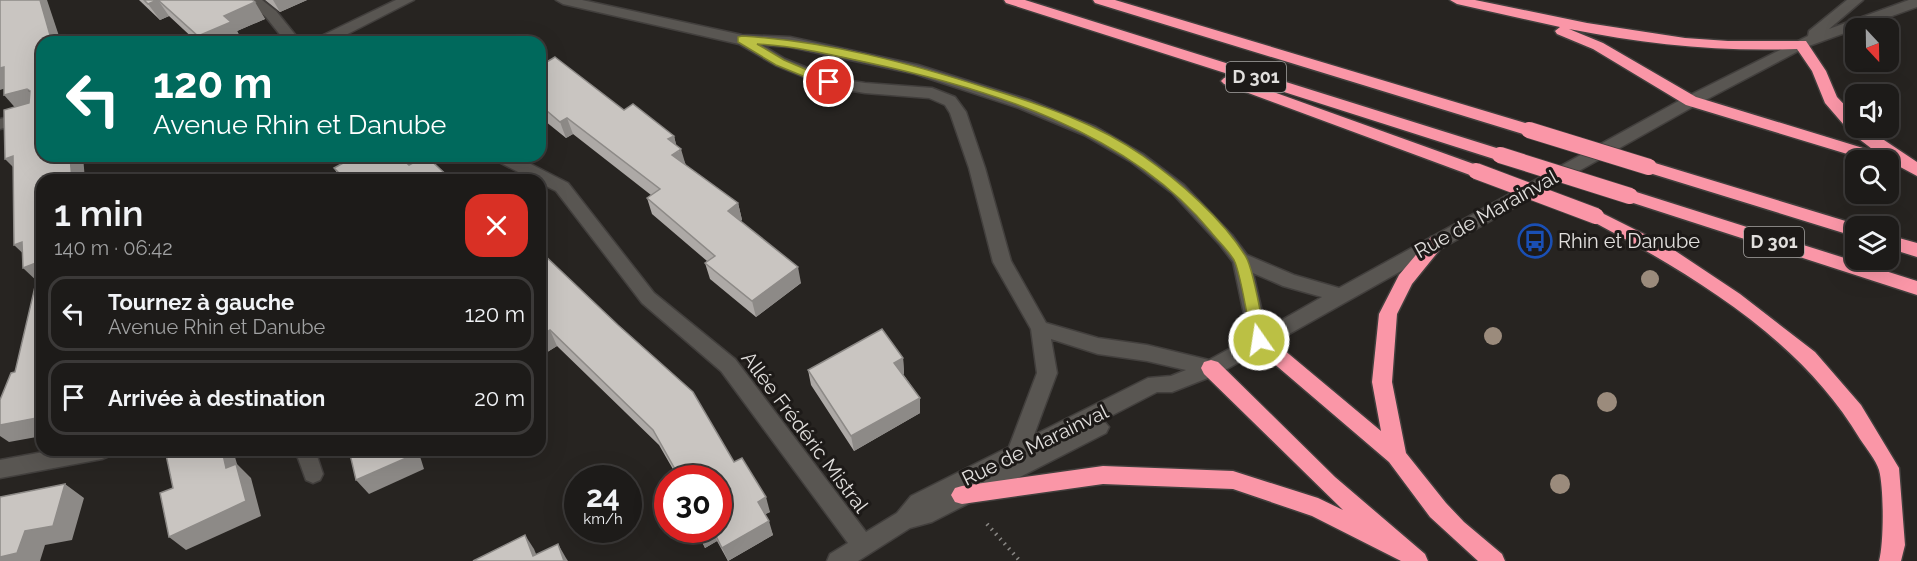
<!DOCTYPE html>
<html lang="fr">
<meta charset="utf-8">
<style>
:root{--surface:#1d1b19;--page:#2a2826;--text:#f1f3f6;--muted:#a0a1a2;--line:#3b3938}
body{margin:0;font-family:Raleway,sans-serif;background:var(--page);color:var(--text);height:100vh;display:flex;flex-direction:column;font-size:22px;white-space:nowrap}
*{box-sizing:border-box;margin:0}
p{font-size:20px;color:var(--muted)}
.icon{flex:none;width:33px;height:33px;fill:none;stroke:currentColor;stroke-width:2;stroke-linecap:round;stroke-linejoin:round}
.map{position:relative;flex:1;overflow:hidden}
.sheet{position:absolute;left:36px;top:174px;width:510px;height:282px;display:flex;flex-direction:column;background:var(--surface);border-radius:18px;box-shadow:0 6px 24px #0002,0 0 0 2px var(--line)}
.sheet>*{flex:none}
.guide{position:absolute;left:36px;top:36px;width:510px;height:126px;border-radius:18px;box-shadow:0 6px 24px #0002,0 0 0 2px var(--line);background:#00695c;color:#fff;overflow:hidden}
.needle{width:39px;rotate:158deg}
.tools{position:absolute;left:1845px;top:18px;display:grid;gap:12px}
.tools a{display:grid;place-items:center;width:54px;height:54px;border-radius:12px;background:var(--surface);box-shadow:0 6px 24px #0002,0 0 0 2px var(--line);font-size:30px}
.speed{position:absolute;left:564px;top:465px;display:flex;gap:12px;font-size:30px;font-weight:700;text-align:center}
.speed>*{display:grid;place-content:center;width:78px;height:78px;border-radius:50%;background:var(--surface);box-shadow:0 6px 24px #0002,0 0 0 2px var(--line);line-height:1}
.speed small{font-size:15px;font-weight:400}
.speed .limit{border:9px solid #d22;background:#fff;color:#111}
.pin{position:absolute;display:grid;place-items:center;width:51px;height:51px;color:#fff;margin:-26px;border:3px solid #fff;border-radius:50%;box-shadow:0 2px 6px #0007}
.me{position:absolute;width:66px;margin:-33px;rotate:347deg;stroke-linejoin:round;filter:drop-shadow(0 0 4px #0008)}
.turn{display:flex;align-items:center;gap:21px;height:126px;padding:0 18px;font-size:27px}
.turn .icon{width:78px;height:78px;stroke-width:2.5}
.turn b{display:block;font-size:42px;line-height:51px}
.round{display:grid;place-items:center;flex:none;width:63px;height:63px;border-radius:18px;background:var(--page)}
.overview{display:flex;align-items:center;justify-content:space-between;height:102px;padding:0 18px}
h1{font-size:36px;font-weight:600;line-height:45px}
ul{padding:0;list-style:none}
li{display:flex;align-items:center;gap:18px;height:75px;margin:0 12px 9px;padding:0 6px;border:3px solid var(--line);border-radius:18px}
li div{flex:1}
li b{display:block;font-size:22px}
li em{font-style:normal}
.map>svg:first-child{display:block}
</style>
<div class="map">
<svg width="1917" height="561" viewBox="0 0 1917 561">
<rect width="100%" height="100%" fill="#272421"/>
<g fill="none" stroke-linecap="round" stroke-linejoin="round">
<g stroke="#423f3d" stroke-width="3">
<g id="minor">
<polygon points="246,0 262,0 276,11 301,42 286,42 266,17"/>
<polygon points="396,0 414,0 332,42 313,42 315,39"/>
<path d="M 556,0 L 582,0 L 742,35 L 790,37 L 918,65 L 1029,100 L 1096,127 L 1143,154 L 1184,185 L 1232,235 L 1247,255 L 1294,275 L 1339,288 L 1686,97 L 1808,36 L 1809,31 L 1847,0 L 1863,0 L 1829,29 L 1909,0 L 1917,0 L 1917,7 L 1806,47 L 1696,105 L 1218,374 L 1172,392 L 1157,392 L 1103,420 L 1109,427 L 1106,433 L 932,522 L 910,528 L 858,561 L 827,561 L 830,554 L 848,543 L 721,371 L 642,303 L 556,191 L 540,183 L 540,180 L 534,180 L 495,160 L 493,156 L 515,156 L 568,183 L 654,293 L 735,359 L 866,532 L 897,513 L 911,496 L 1009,447 L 1037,373 L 1031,329 L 993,262 L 969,168 L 950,113 L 945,105 L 929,98 L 865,93 L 829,87 L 775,65 L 739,44 L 563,4 ZM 762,45 L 790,47 L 915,74 L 1019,108 L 1084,135 L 1131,162 L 1172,193 L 1220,245 L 1233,262 L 1249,338 L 1209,360 L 1147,345 L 1098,338 L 1046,323 L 1011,261 L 985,168 L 966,112 L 955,97 L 932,88 L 865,83 L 832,78 L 785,59 ZM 1253,273 L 1283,286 L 1322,297 L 1266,329 ZM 1051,339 L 1098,354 L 1147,361 L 1186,370 L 1171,376 L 1148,378 L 1034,435 L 1057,373 Z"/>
<polygon points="42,108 42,118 0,129 0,119"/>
<polygon points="54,450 112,450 109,456 102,459 0,478 0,460"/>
<polygon points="295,450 315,450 323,474 320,480 313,483 306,480"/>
</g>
</g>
<g stroke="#423f3d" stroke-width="3">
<g id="highway">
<polygon points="1004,0 1025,0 1506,151 1508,155 1506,159 1494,159 1006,3"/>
<polygon points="1093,0 1115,0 1535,126 1537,130 1535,134 1523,134 1095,3"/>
<path d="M 1450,0 L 1475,0 L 1587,23 L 1685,38 L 1728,41 L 1806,41 L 1826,71 L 1837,97 L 1856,117 L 1856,128 L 1866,128 L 1917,162 L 1917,176 L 1891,162 L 1888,164 L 1888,160 L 1867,160 L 1686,105 L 1593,49 L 1557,34 L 1555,31 L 1560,27 L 1457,4 ZM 1569,29 C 1645,44 1719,52 1797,49 L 1812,71 L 1825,103 L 1850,132 L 1876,152 L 1696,97 L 1603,43 Z"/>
<polygon points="1229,76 1482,167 1484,171 1482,175 1470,175 1224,84 1221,81 1224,78"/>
<polygon points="1649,161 1655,163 1862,226 1856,226 1856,237 1850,235 1643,171 1641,167 1643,163"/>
<polygon points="1630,190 1917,281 1917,295 1624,200 1622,196 1624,192"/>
<path d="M 1596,210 L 1668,246 L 1740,294 L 1815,352 L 1861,405 L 1899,468 L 1905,545 L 1901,561 L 1879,561 C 1884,543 1884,488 1879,470 C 1876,460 1866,448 1860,439 C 1800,338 1691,274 1590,220 L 1587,216 L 1590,212 Z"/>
<polygon points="1888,235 1917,243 1917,257 1888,248"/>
<polygon points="1437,236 1443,237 1446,242 1412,284 1397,314 1392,382 1406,453 1446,503 1464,522 1502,554 1505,561 1478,561 1430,517 1389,462 1252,345 1250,340 1252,335 1259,332 1266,335 1381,431 1372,382 1379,314 1399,275 1431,237"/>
<polygon points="1211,360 1218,362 1335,477 1425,554 1428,561 1401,561 1312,516 1233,489 1103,484 962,504 955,502 951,495 955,488 962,486 1103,466 1233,471 1318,498 1343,510 1204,374 1201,368 1204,362"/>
</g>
</g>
<polyline stroke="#898784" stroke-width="4" stroke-dasharray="1.5 5" stroke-linecap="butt" points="987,524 1020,561"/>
<use href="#minor" fill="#595652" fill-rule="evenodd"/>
<use href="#highway" fill="#fa96a7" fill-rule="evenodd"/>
<g stroke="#423f3d" stroke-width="18" stroke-linecap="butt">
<g id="highway-bridge">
<polyline points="1529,130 1649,167"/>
<polyline points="1500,155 1630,196"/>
<polyline points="1476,171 1596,216"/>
</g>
</g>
<use href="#highway-bridge" stroke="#fa96a7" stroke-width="16"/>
</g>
<g fill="#9b8b7c">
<circle cx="1650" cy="279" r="9"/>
<circle cx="1493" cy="336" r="9"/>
<circle cx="1607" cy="402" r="10"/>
<circle cx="1560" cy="484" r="10"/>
</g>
<g fill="#ada9a6">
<polygon points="139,0 252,0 265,19 237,31 241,39 233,42 197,42 169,16 160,20"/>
<polygon points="265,0 307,0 280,12"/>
<polygon points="540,66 674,136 676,145 686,165 738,203 742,220 740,221 801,283 756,317 710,279 705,263 707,261 652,214 647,198 651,195 573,134 566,138 540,117"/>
<polygon points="409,165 452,180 341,180 334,168"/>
<polygon points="540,251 734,462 770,512 765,514 773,535 728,561 717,541 705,548 696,530 718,530 718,478 678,478 659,445 557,346 544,354 540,350"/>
<polygon points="903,358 904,374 903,374 920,398 920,413 854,451 811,385 808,370"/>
</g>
<g fill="#8d8a87">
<polygon points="40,0 47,0 61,42 52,42"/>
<polygon points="157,0 158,0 169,16 160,20 148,4"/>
<polygon points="273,0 307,0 280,12"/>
<polygon points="255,2 265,19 237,31 241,39 233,42 201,42 198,36 224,16"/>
<polygon points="4,67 18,84 0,90 0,68"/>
<polygon points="27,89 41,106 19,112 4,95"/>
<polygon points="567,118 573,134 566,138 560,122"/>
<polygon points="674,136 678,152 681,149 686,166 677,172 668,139"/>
<polygon points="13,156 21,175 5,159"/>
<polygon points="70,156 83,156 85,180 72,180"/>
<polygon points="738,203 742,220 732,227 728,211"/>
<polygon points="22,242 31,261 14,245"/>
<polygon points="41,261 40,284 23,268"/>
<polygon points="798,267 801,283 756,317 752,301"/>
<polygon points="550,330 557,346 544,354 540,346 540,336"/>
<polygon points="903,358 904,374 896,378 894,363"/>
<polygon points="920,398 920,413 854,451 851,436"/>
<polygon points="42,417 42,436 9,442 0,436 0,425"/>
<polygon points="222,450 233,450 237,464 251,478 261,516 186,550 169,537 226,468"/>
<polygon points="412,450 418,450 424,469 369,494 356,480"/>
<polygon points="65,484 84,498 72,540 45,545 40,561 0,561 0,557 25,531"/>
<polygon points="766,497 770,512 762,516 758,502"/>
<polygon points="769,521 773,535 728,561 722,548"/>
<polygon points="708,530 712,530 717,541 705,548 700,534"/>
<polygon points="525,535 534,549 539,561 533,556"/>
<polygon points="558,544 566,558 568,561 564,561"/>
</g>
<g fill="#c9c5c1" stroke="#8d8a87" stroke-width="1.5">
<polygon points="0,0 40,0 52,42 42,42 42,156 70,156 72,180 42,180 42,417 0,425 0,400 11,373 15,372 41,261 23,268 22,242 14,245 13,156 5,159 4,110 29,103 30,91 27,89 4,95 4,67 0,68"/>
<polygon points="144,0 157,0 148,4"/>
<polygon points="158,0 252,0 255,2 224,16 231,22 198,36"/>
<polygon points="555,57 624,110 633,104 674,136 668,139 681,149 672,155 738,203 728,211 798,267 752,301 705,263 715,256 647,198 660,189 567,118 560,122 540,105 540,66"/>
<polygon points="356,156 399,156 409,165 426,156 452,180 346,180 334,168"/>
<polygon points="540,251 618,325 693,392 734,462 742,458 766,497 758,502 769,521 722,548 713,530 718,530 718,478 680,478 653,430 550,330 540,336"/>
<polygon points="882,329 903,358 894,363 920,398 851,436 808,370"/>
<polygon points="165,450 222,450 226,468 236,464 246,501 169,537 160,493 173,488"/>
<polygon points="349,450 412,450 413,455 356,480"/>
<polygon points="65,484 53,526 25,531 17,553 0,557 0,497"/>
<polygon points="697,530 708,530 700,534"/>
<polygon points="525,535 533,556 558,544 564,561 473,561"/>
</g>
<path fill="#bbc044" stroke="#7a7d2c" stroke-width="1.5" d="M 742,36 C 827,41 909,63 990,89 C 1042,105 1098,124 1143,156 C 1179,181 1223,219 1246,257 C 1254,270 1262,323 1266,340 L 1264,344 L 1254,344 L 1252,340 C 1248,323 1241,273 1234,260 C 1228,250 1218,241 1211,232 C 1129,131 987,88 865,62 C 829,54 794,46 757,44 L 784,60 L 835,82 L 833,85 L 825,85 L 776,65 L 738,42 L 738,37 Z"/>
<defs>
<g id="bus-ring" transform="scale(1.725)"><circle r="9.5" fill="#1d1a18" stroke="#1a4fb4" stroke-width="1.5"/><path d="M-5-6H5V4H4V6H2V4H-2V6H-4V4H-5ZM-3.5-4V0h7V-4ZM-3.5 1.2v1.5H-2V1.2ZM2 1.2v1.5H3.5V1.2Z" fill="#1a4fb4"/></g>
</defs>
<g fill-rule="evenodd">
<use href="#bus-ring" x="1535" y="241"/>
</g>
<g text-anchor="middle" stroke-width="6" stroke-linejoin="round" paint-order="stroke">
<g fill="#1d1a18" stroke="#a6a4a2" stroke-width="1.5">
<rect x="1226" y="62" width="60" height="30" rx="4.5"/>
<rect x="1744" y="227" width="60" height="30" rx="4.5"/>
</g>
<g font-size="18" font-weight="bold" fill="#e1dfdd">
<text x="1256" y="83">D 301</text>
<text x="1774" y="248">D 301</text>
</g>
<g font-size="20" fill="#e1dfdd" stroke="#1d1a18">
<text transform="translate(1486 214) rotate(-29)" y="7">Rue de Marainval</text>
<text transform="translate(805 432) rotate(53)" y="7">Allée Frédéric Mistral</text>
<text transform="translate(1035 445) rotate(-26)" y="7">Rue de Marainval</text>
</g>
<g font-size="20" fill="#e1dfdd" stroke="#1d1a18" text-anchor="start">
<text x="1558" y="248">Rhin et Danube</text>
</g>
</g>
</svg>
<div class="tools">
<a><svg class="needle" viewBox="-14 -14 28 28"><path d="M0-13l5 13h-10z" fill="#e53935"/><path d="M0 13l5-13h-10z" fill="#a0a1a2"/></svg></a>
<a><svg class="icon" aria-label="sound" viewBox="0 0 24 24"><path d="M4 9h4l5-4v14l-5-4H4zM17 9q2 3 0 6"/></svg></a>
<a><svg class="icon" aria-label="search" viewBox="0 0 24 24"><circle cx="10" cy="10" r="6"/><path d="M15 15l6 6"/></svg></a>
<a><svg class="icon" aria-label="layers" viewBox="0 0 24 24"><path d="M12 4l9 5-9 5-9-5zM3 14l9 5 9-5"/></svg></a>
</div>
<div class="speed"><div>24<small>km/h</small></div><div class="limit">30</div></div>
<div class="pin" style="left:829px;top:82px;background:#d93025"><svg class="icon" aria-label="arrive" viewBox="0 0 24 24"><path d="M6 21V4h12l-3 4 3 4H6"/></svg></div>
<svg class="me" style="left:1259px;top:340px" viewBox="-20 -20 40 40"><circle r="17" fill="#bbc044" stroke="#fff" stroke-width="3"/><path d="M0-11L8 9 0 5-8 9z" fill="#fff"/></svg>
<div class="guide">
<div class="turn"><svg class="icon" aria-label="left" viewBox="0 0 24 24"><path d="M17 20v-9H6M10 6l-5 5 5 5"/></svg><div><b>120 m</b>Avenue Rhin et Danube</div></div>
</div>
<section class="sheet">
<div class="overview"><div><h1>1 min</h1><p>140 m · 06:42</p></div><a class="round" style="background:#d93025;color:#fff"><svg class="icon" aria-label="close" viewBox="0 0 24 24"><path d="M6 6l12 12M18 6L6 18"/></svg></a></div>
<ul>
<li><svg class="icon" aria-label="left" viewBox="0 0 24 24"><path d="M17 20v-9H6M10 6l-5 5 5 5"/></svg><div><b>Tournez à gauche</b><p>Avenue Rhin et Danube</p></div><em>120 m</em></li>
<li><svg class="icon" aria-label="arrive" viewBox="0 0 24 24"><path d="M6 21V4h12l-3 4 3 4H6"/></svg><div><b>Arrivée à destination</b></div><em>20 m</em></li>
</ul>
</section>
</div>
